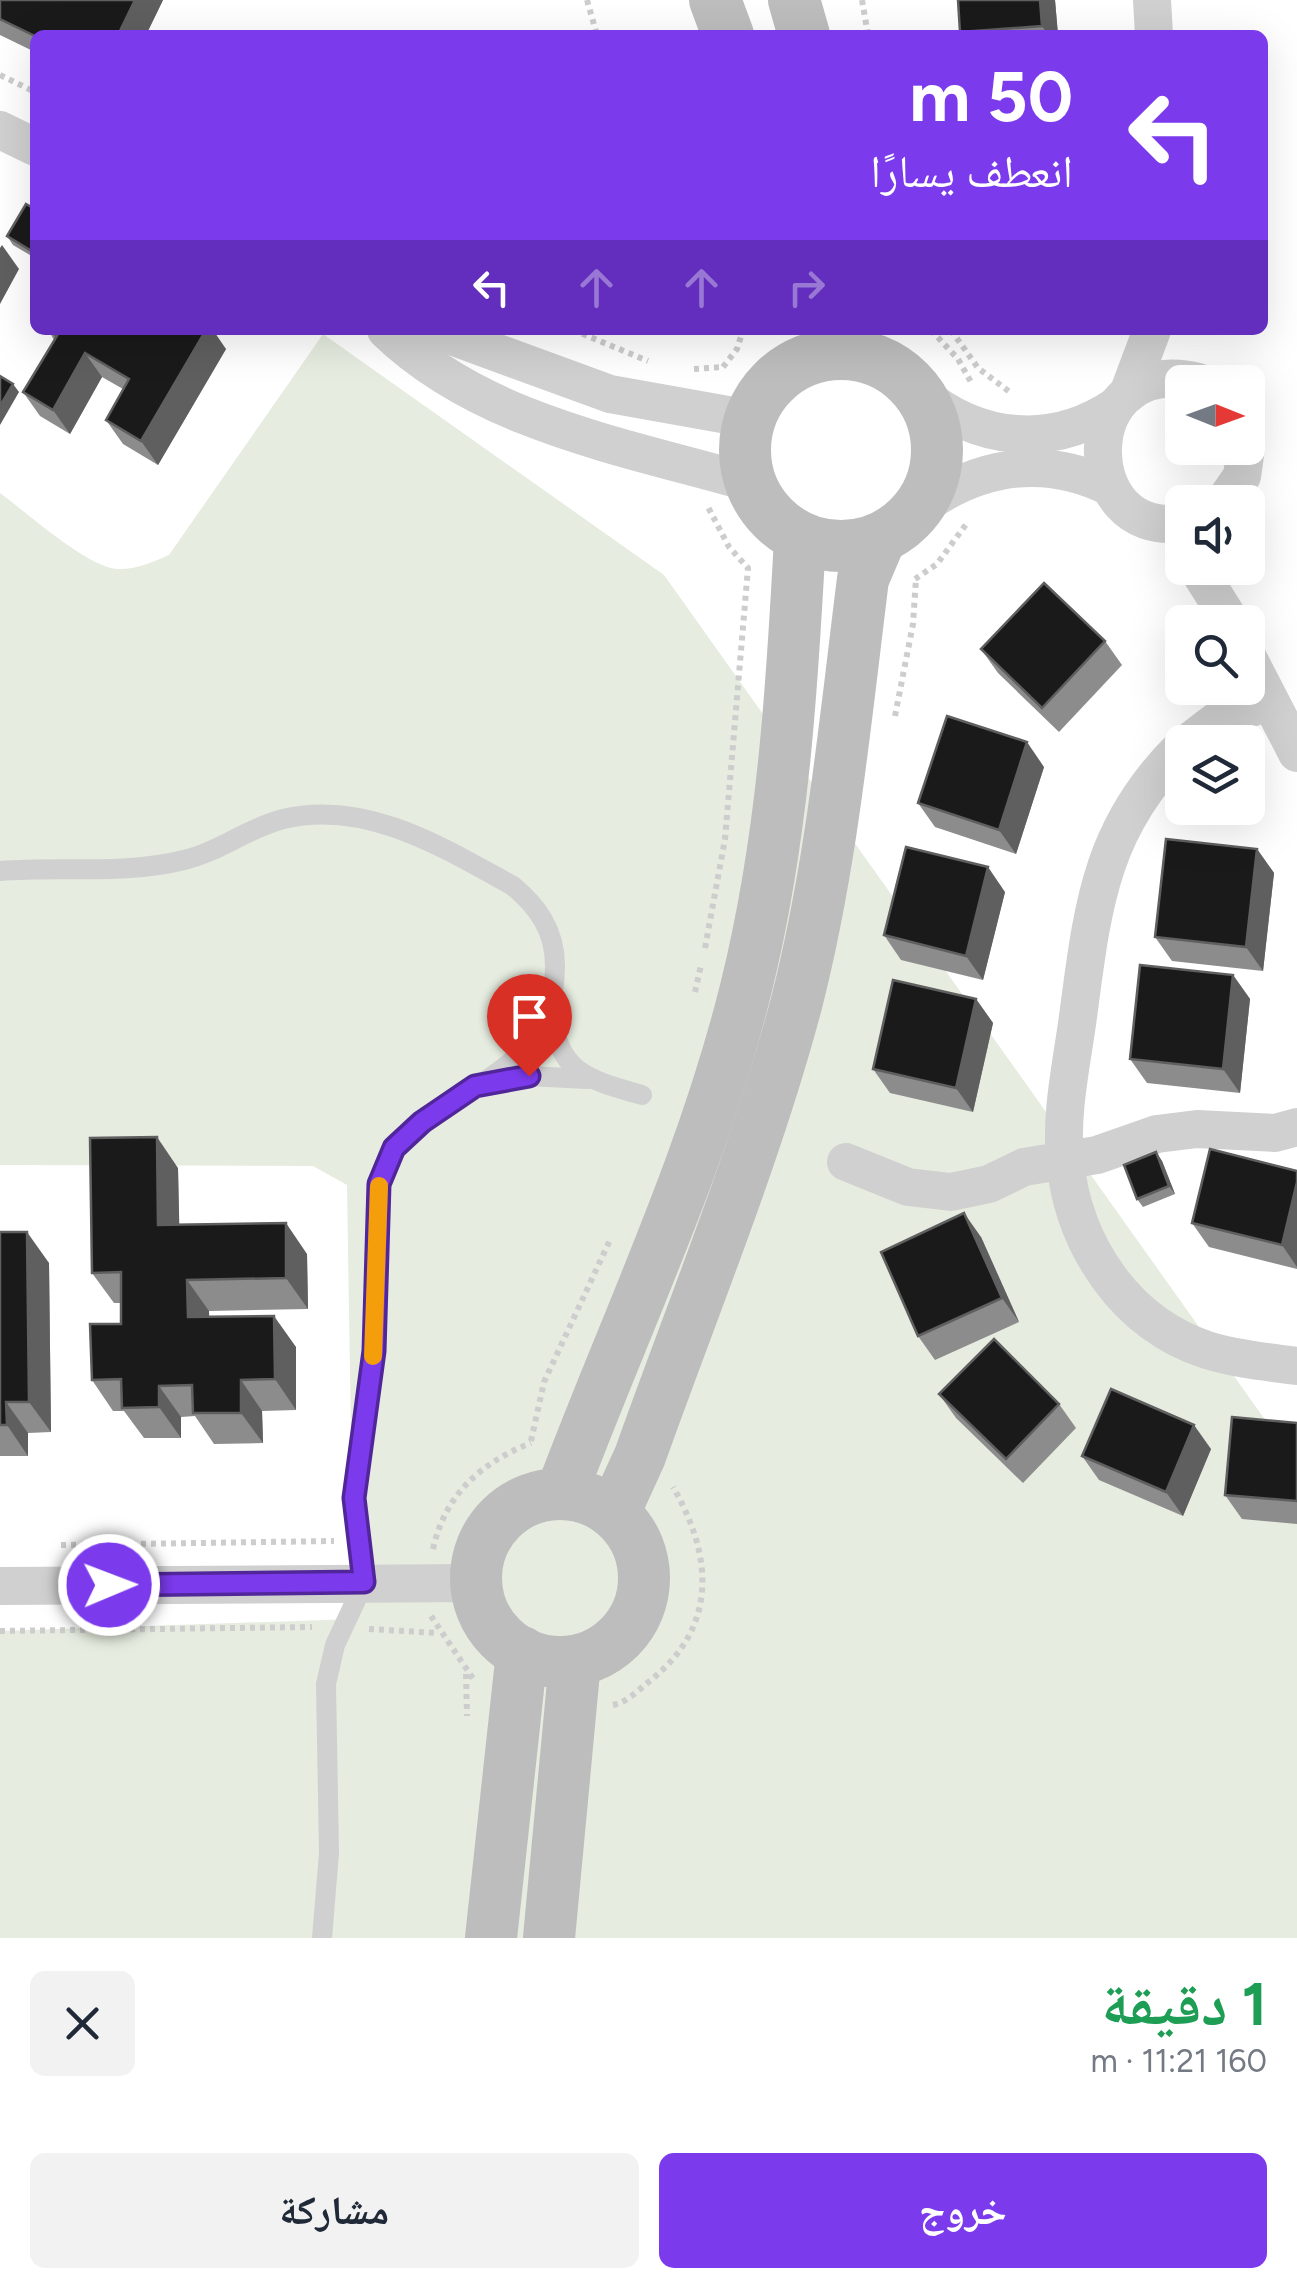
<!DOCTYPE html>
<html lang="ar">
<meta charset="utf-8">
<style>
:root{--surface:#fff;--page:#f2f2f3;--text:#1f2937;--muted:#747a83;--accent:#7c3aed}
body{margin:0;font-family:Figtree,"Noto Naskh Arabic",sans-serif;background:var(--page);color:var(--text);direction:rtl;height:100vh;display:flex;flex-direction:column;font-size:38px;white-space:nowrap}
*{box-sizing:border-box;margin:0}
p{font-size:32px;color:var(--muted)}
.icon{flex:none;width:55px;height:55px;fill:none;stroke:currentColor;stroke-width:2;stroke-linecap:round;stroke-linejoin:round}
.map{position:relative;height:1938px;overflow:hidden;direction:ltr}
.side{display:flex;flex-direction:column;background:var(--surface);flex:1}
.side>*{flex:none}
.hud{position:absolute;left:30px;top:30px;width:1238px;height:305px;border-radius:15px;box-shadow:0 10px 40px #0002;direction:rtl;background:#7c3aed;color:#fff;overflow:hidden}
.needle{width:65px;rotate:91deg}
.buttons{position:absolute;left:1165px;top:365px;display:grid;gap:20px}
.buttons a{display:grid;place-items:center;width:100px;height:100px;border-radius:15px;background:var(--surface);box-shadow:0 10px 40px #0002;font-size:50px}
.pin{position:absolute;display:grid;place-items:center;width:85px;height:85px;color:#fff;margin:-102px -42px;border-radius:50% 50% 50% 0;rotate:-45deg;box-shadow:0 0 10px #0007}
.pin .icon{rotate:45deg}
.me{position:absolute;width:110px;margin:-55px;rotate:89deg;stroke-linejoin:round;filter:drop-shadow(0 0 8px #0008)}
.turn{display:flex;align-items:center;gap:35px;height:210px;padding:0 30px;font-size:45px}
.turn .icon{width:130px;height:130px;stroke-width:2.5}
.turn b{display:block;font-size:70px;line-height:85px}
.lanes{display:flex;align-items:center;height:95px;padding:0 30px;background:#0003;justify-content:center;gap:50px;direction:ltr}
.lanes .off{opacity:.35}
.round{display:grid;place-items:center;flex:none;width:105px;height:105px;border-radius:15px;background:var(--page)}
.summary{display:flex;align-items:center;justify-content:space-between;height:170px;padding:0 30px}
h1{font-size:60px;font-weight:700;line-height:75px;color:#1e9e55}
.primary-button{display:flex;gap:20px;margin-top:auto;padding:20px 30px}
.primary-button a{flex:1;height:115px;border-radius:15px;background:var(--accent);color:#fff;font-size:40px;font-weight:700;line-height:115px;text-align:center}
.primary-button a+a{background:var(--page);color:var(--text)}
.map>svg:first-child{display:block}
</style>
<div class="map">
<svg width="1297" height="1938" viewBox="0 0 1297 1938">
<rect width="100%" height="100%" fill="#fff"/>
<path fill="#e6ecdf" d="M 323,334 L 664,575 L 1278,1438 L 1297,1444 L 1297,1938 L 0,1938 L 0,1631 L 354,1619 L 347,1185 L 313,1166 L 0,1165 L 0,493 C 26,512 87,567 117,569 C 136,570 153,562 169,555 Z"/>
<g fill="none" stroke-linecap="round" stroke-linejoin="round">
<g stroke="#cdcdcd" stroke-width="6" stroke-dasharray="5 5" stroke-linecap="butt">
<polyline points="587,0 597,35"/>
<polyline points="862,0 868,35"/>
<polyline points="0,75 35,92"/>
<polyline points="573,330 648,361"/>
<polyline points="931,330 958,359 972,384"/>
<polyline points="951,330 978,368 1011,393"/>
<polyline points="723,367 737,349 743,330"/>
<polyline points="694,369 723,367"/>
<polyline points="915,579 937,564 967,523"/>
<polyline points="1182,643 1170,644 1182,666"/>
<polyline points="895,716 913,624 916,579"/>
<polyline points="705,948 725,839 748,568 729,547 708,507"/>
<polyline points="695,992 701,965"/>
<polyline points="531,1441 544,1382 610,1240"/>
<polyline points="61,1545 334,1541"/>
<path d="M 433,1549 C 445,1495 480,1463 531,1443"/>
<polyline points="431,1616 474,1680"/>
<polyline points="369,1629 438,1633"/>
<polyline points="0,1631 312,1627"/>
<polyline points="466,1674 467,1716"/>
<path d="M 613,1705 C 628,1702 639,1689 651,1680 C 718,1626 713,1556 673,1487"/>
</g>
<g stroke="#d0d0d0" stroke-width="20">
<path d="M 0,871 C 60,866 125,875 184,860 C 219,852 248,828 283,819 C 366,799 444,848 513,886 C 538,907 555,931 555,965 C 556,1064 471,1080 407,1134 L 385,1165 L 376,1202 L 374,1351 L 354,1498 L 364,1583 L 335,1645 L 326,1684 L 329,1853 L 322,1938"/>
<path d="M 552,1011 C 556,1073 590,1080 642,1095"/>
<polyline points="487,1083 529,1076 587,1079"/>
</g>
<g stroke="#d0d0d0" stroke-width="38">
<polyline points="1152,0 1154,35"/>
<polyline points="0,130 35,147"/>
<path d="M 386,330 C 482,423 627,447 751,483"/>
<polyline points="435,330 610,394 750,419"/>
<path d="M 920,393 C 979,442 1052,449 1116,406"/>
<polyline points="1128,394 1152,330"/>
<polyline points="1224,502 1242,476 1246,448"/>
<path d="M 918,509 C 977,466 1043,454 1110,487"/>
<path d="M 1182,523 C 1073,539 1075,351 1198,382"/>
<polyline points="1197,568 1231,622"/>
<polyline points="1248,658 1297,753"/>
<polyline points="1189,742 1219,719 1268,702"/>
<path d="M 1182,747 C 1102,826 1093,903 1079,1009 C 1073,1058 1060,1111 1065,1160 C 1073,1245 1125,1323 1207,1350 C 1235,1359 1268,1362 1297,1366"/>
<polyline points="846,1162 908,1187 951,1192 989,1184 1024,1167 1097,1155 1157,1134 1197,1129 1275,1133 1297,1127"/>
<polyline points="0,1586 477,1583"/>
</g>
<g stroke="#bdbdbd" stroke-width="52">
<polyline points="715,0 728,35"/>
<polyline points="794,0 804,35"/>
<circle cx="841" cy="450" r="96"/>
<path d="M 561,1494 C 624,1326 703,1163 746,988 C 783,839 792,690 800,538"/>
<circle cx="560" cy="1578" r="84"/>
<path d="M 614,1513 L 640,1456 C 693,1307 755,1158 796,1005 C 832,865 845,722 863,579 L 880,539"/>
<polyline points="491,1938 522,1652"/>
<polyline points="549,1938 575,1661"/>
</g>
</g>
<g fill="#8c8c8c">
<polygon points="0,0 163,0 146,35 35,35 35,52 0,35"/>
<polygon points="1055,0 1058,35 962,35 960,32"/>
<polygon points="35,209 35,258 13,245 7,236"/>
<polygon points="49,331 226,349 158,465 123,444 106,420 123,389 102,377 70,434 40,416 23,392 54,340"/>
<polygon points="1105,641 1122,665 1059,732 998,673 981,649"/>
<polygon points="1044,767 1016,854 935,827 918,803"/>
<polygon points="1257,849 1274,873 1263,971 1172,961 1155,937"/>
<polygon points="1005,892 983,980 901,960 884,935"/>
<polygon points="1233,975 1250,999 1240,1093 1147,1083 1130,1059"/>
<polygon points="976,999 993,1023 973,1112 890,1093 873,1069"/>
<polygon points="1156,1152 1162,1161 1175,1194 1143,1207 1137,1199"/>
<polygon points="178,1168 179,1225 307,1254 308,1309 209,1311 209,1317 296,1347 296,1410 262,1411 263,1443 214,1444 195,1416 181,1417 181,1438 144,1438 124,1411 113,1411 92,1380 121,1324 121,1303 114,1303 92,1273"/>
<polygon points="1297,1171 1297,1269 1209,1247 1192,1223"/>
<polygon points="0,1232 49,1263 51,1432 28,1433 28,1456 0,1456"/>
<polygon points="981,1237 1019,1322 935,1360 918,1336"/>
<polygon points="939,1394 1059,1404 1076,1428 1023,1483 956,1418"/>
<polygon points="1297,1423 1297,1524 1242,1519 1225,1495"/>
<polygon points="1211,1449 1183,1516 1099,1480 1082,1456"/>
</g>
<g fill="#5f5f5f">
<polygon points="135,0 163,0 146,35 118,35"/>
<polygon points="1040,0 1055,0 1058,35 1048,35 1042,26"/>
<polygon points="2,245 19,269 0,304 0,248"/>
<polygon points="206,330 213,330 226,349 158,465 141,441"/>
<polygon points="85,353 102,377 70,434 53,410"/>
<polygon points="13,384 19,392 0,425 0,406"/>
<polygon points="1027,742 1044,767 1016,854 999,830"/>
<polygon points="1257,849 1274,873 1263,971 1246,947"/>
<polygon points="988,867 1005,892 983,980 966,956"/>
<polygon points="1233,975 1250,999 1240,1093 1223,1069"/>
<polygon points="976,999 993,1023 973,1112 956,1088"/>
<polygon points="157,1137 178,1168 180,1256 158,1225"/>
<polygon points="1156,1152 1162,1161 1175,1194 1169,1186"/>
<polygon points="1297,1182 1297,1267 1282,1245"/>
<polygon points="964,1213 981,1237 1019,1322 1002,1298"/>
<polygon points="286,1223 307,1254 308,1309 286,1278"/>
<polygon points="27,1232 49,1263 51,1432 29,1402"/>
<polygon points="187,1280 209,1311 210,1348 188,1317"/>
<polygon points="274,1316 296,1347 296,1410 275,1379"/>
<polygon points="241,1380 262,1411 263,1443 241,1413"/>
<polygon points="159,1386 181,1417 181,1438 159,1407"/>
<polygon points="6,1402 28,1433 28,1456 7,1425"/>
<polygon points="1194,1425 1211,1449 1183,1516 1166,1492"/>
</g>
<g fill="#1a1a1a" stroke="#5f5f5f" stroke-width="2.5">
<polygon points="0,0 135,0 118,35 35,36 0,19"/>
<polygon points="958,0 1040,0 1042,26 960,32"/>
<polygon points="26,204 35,209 35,253 7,236"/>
<polygon points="49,330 206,330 141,441 106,420 129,379 85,353 53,410 23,392 57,336 49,331"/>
<polygon points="0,376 13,384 0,406"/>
<polygon points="1044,583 1105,641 1042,708 981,649"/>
<polygon points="947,716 1027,742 999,830 918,803"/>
<polygon points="1166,839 1257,849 1246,947 1155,937"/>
<polygon points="906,847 988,867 966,956 884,935"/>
<polygon points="1140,965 1233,975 1223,1069 1130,1059"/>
<polygon points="893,980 976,999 956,1088 873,1069"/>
<polygon points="157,1137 158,1225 286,1223 286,1278 187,1280 188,1317 274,1316 275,1379 241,1380 241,1413 193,1413 192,1385 159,1386 159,1407 122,1408 121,1379 92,1380 90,1324 121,1324 121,1272 92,1273 90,1138"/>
<polygon points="1210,1149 1297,1171 1297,1182 1282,1245 1192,1223"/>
<polygon points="1156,1152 1169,1186 1137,1199 1124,1165"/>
<polygon points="964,1213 1002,1298 918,1336 881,1252"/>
<polygon points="0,1232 27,1232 29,1402 6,1402 7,1425 0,1425"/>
<polygon points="994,1339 1059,1404 1006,1459 939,1394"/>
<polygon points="1111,1389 1194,1425 1166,1492 1082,1456"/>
<polygon points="1232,1417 1297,1423 1297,1501 1225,1495"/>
</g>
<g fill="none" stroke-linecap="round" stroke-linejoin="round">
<g stroke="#51269a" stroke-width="25">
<polyline id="route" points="109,1585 364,1582 354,1498 374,1351 379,1184 394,1148 422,1122 475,1086 529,1076"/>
</g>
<use href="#route" stroke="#7c3aed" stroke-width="18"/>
<polyline stroke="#f59e0b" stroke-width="18" points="373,1356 379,1186"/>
</g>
</svg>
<div class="buttons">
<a><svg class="needle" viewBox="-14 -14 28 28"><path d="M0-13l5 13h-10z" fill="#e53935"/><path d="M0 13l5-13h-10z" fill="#747a83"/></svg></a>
<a><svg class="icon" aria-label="sound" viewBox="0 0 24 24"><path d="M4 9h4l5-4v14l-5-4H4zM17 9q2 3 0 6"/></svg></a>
<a><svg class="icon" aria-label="search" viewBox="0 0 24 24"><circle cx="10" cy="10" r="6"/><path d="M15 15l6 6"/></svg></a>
<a><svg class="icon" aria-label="layers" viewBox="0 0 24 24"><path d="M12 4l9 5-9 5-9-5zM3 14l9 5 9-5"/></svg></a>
</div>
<div class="pin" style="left:529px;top:1076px;background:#d93025"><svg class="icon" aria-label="arrive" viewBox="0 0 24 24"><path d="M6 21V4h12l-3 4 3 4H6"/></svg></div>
<svg class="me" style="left:109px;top:1585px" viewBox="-20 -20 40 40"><circle r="17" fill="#7c3aed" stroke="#fff" stroke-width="3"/><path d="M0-11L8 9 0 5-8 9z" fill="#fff"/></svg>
<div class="hud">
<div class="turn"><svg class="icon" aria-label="left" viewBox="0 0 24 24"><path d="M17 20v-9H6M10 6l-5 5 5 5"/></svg><div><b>50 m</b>انعطف يسارًا</div></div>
<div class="lanes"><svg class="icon" aria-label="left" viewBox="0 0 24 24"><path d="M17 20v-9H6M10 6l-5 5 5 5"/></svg><svg class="icon off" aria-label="ahead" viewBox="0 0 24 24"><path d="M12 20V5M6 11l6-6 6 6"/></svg><svg class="icon off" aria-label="ahead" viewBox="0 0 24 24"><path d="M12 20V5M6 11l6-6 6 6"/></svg><svg class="icon off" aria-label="right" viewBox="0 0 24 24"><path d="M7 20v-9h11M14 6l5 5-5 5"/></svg></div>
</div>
</div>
<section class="side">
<div class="summary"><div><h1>1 دقيقة</h1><p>160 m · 11:21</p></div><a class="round"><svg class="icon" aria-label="close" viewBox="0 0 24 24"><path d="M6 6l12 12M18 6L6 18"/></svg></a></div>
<div class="primary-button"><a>خروج</a><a>مشاركة</a></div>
</section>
